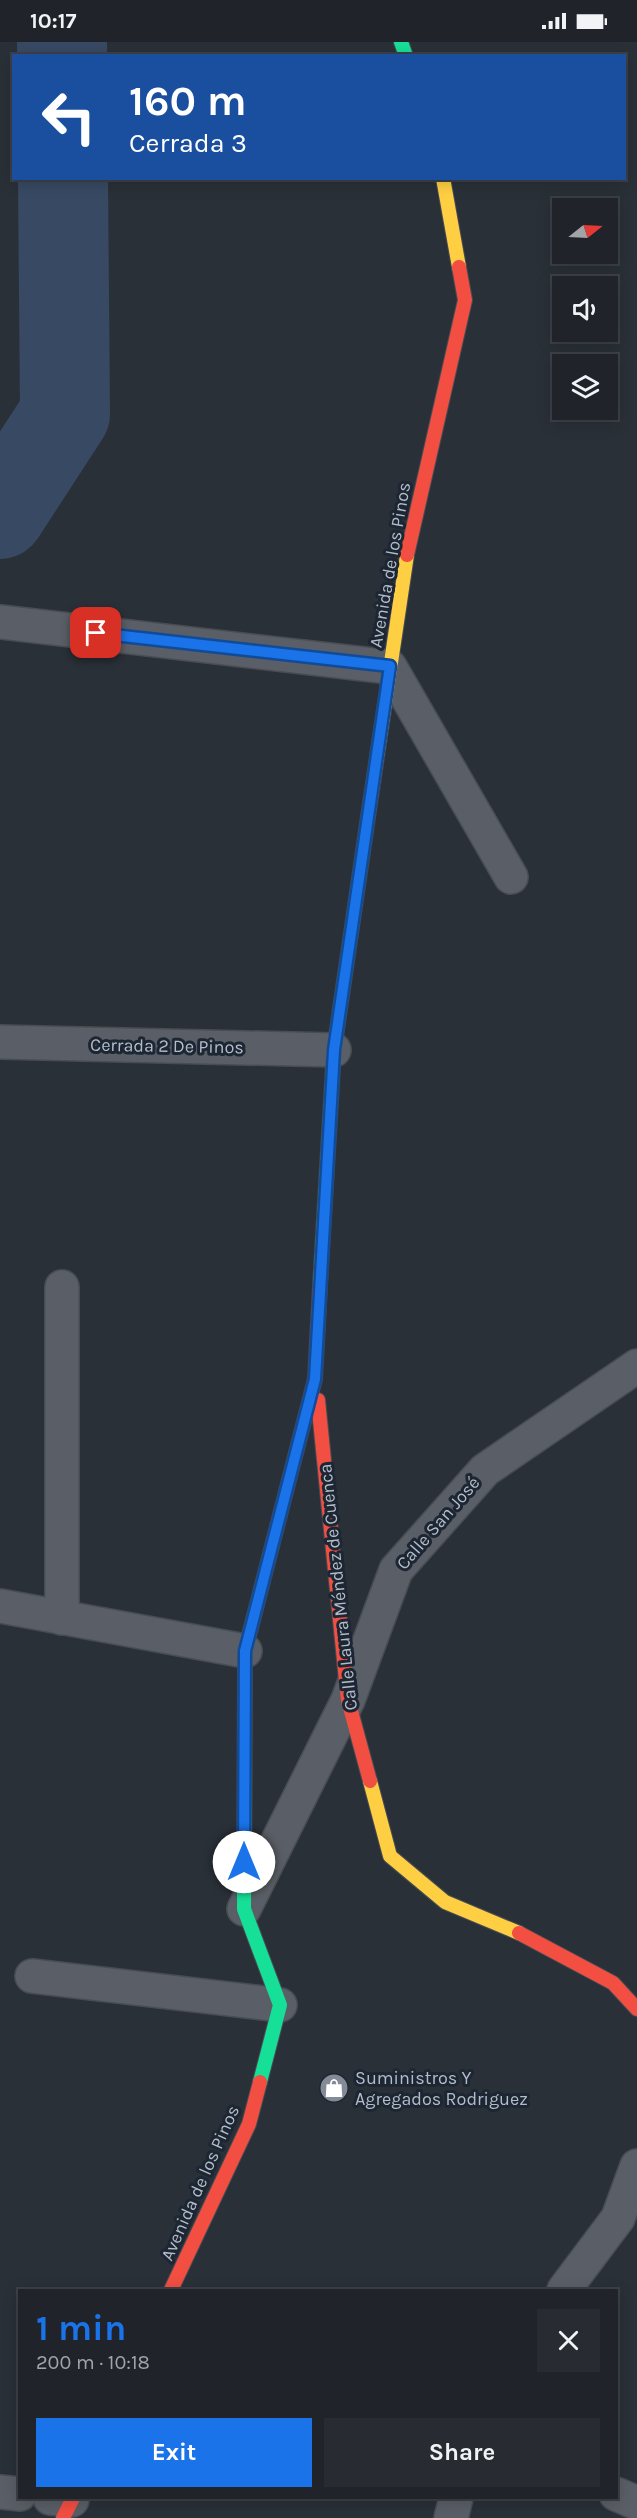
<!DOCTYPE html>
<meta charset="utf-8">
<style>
:root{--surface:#20242a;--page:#282c32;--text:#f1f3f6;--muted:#a2a4a8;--line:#3d4147;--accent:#1a73e8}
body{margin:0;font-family:Karla,sans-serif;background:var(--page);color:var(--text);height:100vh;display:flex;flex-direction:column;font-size:22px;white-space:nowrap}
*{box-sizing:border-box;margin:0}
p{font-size:20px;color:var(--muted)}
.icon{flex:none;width:33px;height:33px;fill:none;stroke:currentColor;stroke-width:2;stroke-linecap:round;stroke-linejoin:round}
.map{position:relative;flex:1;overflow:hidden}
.side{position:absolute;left:18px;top:2247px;width:600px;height:210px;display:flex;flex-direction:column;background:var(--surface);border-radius:0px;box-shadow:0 3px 15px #0003,0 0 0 2px var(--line)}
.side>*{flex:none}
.guide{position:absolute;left:12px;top:12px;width:614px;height:126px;border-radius:0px;box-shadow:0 3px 15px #0003,0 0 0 2px var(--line);background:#1a4fa0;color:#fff;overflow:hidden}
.needle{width:39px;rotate:72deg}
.buttons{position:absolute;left:552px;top:156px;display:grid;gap:12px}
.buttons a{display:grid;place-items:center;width:66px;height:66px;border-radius:0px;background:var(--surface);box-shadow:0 3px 15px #0003,0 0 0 2px var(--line);font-size:30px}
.pin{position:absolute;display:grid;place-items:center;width:51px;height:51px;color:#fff;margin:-26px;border-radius:12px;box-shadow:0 3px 9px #0006}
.me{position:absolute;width:66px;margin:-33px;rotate:0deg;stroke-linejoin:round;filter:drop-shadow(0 0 4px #0008)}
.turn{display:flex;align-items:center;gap:21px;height:126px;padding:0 18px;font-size:27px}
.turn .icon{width:78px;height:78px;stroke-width:2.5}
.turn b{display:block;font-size:42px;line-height:51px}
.round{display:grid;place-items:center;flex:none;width:63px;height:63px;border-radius:0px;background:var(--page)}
.overview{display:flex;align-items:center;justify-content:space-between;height:102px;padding:0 18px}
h1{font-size:36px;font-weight:700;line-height:45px;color:var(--accent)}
.cta{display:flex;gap:12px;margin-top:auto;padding:12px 18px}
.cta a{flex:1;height:69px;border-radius:0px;background:var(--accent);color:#fff;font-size:24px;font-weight:700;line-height:69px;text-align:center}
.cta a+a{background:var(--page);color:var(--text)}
.status{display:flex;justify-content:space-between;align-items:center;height:42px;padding:0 30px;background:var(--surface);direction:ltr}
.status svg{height:16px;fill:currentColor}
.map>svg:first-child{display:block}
</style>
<div class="status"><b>10:17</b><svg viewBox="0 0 49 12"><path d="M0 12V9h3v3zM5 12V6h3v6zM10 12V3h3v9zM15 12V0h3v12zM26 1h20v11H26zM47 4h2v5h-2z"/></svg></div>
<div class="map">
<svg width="637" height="2476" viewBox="0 0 637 2476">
<rect width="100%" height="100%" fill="#2a3038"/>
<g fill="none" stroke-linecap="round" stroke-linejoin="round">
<g stroke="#384963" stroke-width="90">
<polyline points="62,0 62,14"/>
<polyline points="0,472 65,372 63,136"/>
</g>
<g stroke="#484c53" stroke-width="36">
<g id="street">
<polyline points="0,580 390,625 511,835"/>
<polyline points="0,1000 334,1008"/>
<polyline points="0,1564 245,1609"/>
<polyline points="62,1576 62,1245"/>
<polyline points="244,1867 348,1658 396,1528 485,1428 637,1324"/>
<polyline points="32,1934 280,1963"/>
<polyline points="564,2248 618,2176 637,2124"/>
<polyline points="0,2450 20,2452"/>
<polyline points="616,2452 637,2461"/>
<polyline points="50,2456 72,2458"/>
<polyline points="451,2476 456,2456"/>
</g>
</g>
<g stroke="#484c53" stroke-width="16">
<g id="fast">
<polyline points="401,0 406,14"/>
<polyline points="320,1244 334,1008 368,775"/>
<polyline points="245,1633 244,1867 280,1963 260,2040"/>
</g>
</g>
<g stroke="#484c53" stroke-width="16">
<g id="slow">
<polyline points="443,136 459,225"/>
<polyline points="368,775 407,513"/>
<polyline points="370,1739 390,1814 445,1860 519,1891"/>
</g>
</g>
<g stroke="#484c53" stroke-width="16">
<g id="jam">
<polyline points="407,513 465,258 459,225"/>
<polyline points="318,1358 348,1658 370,1739"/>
<polyline points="245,1633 245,1609 315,1337 320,1244"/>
<polyline points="519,1891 613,1941 637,1967"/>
<polyline points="171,2248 249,2082 260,2040"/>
<polyline points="63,2476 73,2456"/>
</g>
</g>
<use href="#street" stroke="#5a5e66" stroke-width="33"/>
<use href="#fast" stroke="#16e098" stroke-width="14"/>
<use href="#slow" stroke="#ffcf43" stroke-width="14"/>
<use href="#jam" stroke="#f24e42" stroke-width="14"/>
</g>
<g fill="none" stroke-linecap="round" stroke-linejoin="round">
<g stroke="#114b97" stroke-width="15">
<polyline id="route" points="96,591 390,624 334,1008 315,1337 245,1609 244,1820"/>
</g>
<use href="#route" stroke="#1a73e8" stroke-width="10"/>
</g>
<defs>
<g id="shop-disc" transform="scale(1.5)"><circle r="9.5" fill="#848b96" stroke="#1d2633"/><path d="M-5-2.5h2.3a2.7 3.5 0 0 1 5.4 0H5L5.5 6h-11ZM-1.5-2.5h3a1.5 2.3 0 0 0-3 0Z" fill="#fff"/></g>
</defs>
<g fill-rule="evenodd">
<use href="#shop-disc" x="334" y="2046"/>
</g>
<g text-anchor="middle" stroke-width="6" stroke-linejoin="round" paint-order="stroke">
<g font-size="18" fill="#b4bcc9" stroke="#1d2633">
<text transform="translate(390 523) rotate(-80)" y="6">Avenida de los Pinos</text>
<text transform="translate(167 1004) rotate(1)" y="6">Cerrada 2 De Pinos</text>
<text transform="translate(438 1481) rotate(-49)" y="6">Calle San José</text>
<text transform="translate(338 1545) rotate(-96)" y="6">Calle Laura Méndez de Cuenca</text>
<text transform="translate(200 2141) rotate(-66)" y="6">Avenida de los Pinos</text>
</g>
<g font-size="18" fill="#b4bcc9" stroke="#1d2633" text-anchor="start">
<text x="355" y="2042">Suministros Y<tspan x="355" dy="21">Agregados Rodriguez</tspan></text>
</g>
</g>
</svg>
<div class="buttons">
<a><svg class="needle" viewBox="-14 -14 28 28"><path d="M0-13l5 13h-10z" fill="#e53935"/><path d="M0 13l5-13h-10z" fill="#a2a4a8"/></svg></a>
<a><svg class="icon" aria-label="sound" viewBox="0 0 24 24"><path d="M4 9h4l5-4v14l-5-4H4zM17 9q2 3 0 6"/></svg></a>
<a><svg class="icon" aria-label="layers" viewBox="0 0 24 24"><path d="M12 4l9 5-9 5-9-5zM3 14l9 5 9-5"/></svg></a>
</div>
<div class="pin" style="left:96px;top:591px;background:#d93025"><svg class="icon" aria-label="arrive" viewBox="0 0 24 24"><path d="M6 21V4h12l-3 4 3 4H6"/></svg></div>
<svg class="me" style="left:244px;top:1820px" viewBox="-20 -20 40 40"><circle r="19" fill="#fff"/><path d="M0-13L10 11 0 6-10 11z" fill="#1a73e8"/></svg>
<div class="guide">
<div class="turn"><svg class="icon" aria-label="left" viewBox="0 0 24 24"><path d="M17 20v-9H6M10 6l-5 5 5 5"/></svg><div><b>160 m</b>Cerrada 3</div></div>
</div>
<section class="side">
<div class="overview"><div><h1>1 min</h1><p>200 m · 10:18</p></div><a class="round"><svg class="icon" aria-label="close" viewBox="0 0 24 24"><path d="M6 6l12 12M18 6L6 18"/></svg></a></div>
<div class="cta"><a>Exit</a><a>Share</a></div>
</section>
</div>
